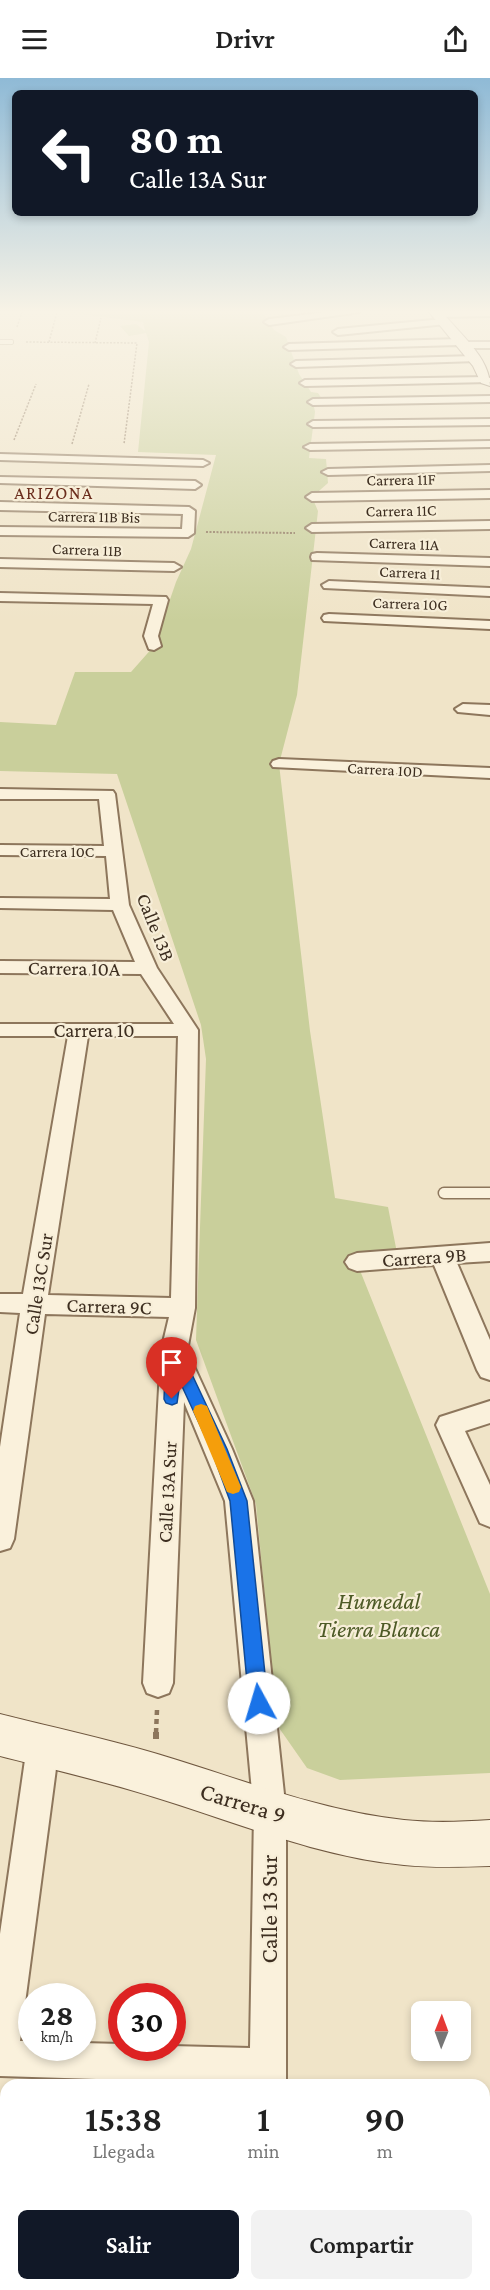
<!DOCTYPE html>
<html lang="es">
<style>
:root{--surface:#fff;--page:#f2f2f2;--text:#222;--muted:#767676;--accent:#111827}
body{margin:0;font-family:"Crimson Pro",serif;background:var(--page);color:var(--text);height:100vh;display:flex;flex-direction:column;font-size:22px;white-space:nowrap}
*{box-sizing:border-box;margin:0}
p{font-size:20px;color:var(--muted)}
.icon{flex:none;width:33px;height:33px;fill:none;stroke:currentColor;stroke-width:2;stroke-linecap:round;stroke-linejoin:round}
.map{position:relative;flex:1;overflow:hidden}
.sheet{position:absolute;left:0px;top:2001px;width:490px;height:212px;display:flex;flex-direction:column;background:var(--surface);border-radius:18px 18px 0 0;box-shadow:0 3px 9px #0003}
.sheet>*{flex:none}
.hud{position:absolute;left:12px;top:12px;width:466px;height:126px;border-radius:9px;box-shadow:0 3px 9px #0003;background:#111827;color:#fff;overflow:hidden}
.needle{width:39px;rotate:1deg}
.buttons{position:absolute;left:411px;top:1923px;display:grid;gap:12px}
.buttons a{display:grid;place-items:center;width:60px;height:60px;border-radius:9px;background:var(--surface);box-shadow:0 3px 9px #0003;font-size:30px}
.speed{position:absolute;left:18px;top:1905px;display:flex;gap:12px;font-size:30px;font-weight:700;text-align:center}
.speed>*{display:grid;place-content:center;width:78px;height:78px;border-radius:50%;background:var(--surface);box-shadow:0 3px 9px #0003;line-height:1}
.speed small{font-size:15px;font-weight:400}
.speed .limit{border:9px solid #d22;background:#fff;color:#111}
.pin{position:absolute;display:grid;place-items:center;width:51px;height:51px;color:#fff;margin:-62px -26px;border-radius:50% 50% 50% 0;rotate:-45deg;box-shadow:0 0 6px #0007}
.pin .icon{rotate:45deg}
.me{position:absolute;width:66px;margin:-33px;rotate:354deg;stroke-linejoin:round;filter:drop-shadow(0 0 4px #0008)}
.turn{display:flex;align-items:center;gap:21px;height:126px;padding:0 18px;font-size:27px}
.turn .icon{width:78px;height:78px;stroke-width:2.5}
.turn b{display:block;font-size:42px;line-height:51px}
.eta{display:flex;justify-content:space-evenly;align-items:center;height:102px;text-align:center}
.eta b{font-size:36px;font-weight:600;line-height:42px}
.cta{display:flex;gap:12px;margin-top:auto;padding:12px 18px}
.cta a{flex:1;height:69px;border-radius:9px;background:var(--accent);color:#fff;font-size:24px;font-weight:600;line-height:69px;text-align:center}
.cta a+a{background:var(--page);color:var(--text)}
header{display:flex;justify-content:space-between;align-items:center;height:78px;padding:0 18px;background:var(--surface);font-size:27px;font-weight:600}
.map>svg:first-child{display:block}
</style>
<header><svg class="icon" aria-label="menu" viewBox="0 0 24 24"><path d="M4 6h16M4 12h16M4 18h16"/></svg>Drivr<svg class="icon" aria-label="share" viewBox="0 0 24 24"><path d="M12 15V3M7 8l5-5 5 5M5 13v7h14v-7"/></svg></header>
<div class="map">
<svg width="490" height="2212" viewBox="0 0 490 2212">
<rect width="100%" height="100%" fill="#f0e4c8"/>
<polygon fill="#c9cf9b" points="64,234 263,234 274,252 286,259 299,296 311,314 318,315 322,321 313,324 315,334 309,380 326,381 328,405 312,419 318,433 297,617 279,686 310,953 335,1120 388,1129 398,1180 357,1185 490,1516 490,1695 340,1702 307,1690 277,1647 256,1426 196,1262 206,981 201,947 117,696 0,693 0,644 56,647 75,594 131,594 154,568 176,504 191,471 216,377 138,374 149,264 146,255 129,258 120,248 136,246 145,253 143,244"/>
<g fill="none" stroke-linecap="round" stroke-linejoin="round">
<g stroke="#8d765c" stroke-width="6">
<polyline id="lane-far1" points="0,264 11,264"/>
</g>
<g stroke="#8d765c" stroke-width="13">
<polyline id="lane" points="444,1115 490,1115"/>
</g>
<g stroke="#8d765c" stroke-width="4">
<g id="street">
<polygon points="328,234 360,234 269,247 264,244 269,241"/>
<polygon points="432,234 490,234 490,238 436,239 433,238"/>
<polygon points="443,241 446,242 446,246 338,257 333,254 338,251"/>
<polygon points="459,261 464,264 490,264 490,270 462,270 457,267 289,272 284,269 289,266"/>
<polygon points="474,278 479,281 477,283 296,289 291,286 296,283"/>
<polygon points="486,299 490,300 490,304 305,308 300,305 305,302"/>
<polygon points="490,318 490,324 313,327 308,324 313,321"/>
<polygon points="490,341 490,347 313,349 308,346 313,343"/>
<polygon points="490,363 490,369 310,372 304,369 310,366"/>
<polygon points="0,376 203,382 209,385 203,388 0,382"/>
<polygon points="490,387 490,393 328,397 322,394 328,391"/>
<polygon points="0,399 195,403 201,407 195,411 0,405"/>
<polygon points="490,412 490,420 312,423 306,419 312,415"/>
<polygon points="0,424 189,429 195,433 194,455 188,459 0,457 0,449 182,451 183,436 0,432"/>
<polygon points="490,443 490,451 312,454 306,450 312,446"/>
<polygon points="317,475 490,480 490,488 312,482 311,479 312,476"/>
<polygon points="0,481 174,485 181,489 174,493 0,489"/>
<polygon points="329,503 490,510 490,518 324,510 322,507"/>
<polygon points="0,515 166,519 168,522 158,558 161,568 154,572 149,571 144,558 153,526 0,523"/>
<polygon points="329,536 490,543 490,551 324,543 322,540 324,537"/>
<polygon points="463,626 490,627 490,637 458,634 455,631"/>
<polygon points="279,681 490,690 490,700 273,689 271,686 273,683"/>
<path d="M 0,711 L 113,713 L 115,716 L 129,827 L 157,890 L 198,952 L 195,1230 L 187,1273 L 232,1371 L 253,1423 L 286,1735 L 286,2007 L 0,1998 L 0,1856 L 27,1668 L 32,1657 L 43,1653 L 54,1657 L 59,1668 L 20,1963 L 32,1963 L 32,1970 L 82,1970 L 82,1965 L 122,1966 L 122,1970 L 172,1968 L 250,1970 L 254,1735 L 225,1423 L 184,1324 L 173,1605 L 169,1615 L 158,1619 L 147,1615 L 143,1605 L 161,1273 L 169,1239 L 45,1236 L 14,1461 L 10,1470 L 0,1473 L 0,1369 L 20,1235 L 0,1234 L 0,1216 L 23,1216 L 68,958 L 0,958 L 0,946 L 174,946 L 141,896 L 0,895 L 0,883 L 135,884 L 113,832 L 0,830 L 0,820 L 110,821 L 106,778 L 0,777 L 0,767 L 104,768 L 99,721 L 0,721 ZM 88,958 L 178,958 L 171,1220 L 48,1217 Z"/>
<polygon points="490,1165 490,1183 457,1185 490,1262 490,1302 481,1299 477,1292 434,1187 357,1193 349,1190 345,1184 349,1178 357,1175"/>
<polygon points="490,1323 490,1345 465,1353 490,1407 490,1449 480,1445 436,1347 440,1339"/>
<rect x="247" y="2206" width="40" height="6"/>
</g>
</g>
<g stroke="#6f573f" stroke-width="2">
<g id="secondary">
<path d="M 429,234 L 442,234 C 460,256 490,280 490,308 L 481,305 L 473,288 Z"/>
<path d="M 0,1636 C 51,1649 103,1660 154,1675 C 236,1699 318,1733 404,1742 C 433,1745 461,1744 490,1742 L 490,1788 C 461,1789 433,1790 404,1787 C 318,1779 236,1744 154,1719 C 103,1703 51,1691 0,1678 Z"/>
</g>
</g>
<g stroke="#8d765c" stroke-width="1.5" stroke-dasharray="2 1.5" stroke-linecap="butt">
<polyline points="17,249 22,234"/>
<polyline points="26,264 137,265 124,366"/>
<polyline points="49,264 57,234"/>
<polyline points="95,265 101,240"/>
<polyline points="14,362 36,306"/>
<polyline points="72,366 89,306"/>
</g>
<polyline stroke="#8d765c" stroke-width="2" stroke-dasharray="2 1.5" stroke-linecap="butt" points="206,454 295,455"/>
<polyline stroke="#8d765c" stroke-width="4.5" stroke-dasharray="5 4" stroke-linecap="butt" points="156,1655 157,1632"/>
<polyline stroke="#8d765c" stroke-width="6" stroke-dasharray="7 4.5" stroke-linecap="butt" points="156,1661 156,1653"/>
<use href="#lane-far1" stroke="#faf1dc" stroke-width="4.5"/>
<use href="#lane" stroke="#faf1dc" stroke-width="10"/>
<use href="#street" fill="#faf1dc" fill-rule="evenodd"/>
<use href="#secondary" fill="#faf1dc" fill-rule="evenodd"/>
</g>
<linearGradient id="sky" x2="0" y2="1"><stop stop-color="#8fbad6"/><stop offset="0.43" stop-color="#f8f3e6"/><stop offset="1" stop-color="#f8f3e6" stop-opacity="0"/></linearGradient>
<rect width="490" height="544" fill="url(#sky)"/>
<polygon fill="#1a73e8" stroke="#114b97" stroke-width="1.5" points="174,1267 179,1269 181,1273 227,1371 247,1423 268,1625 265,1631 259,1634 252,1631 249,1625 230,1423 211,1371 180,1304 177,1325 172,1327 166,1325 164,1321 166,1273 168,1269"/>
<polygon fill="#f59e0b" points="201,1326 207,1328 209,1333 241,1409 239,1414 233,1416 227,1414 225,1409 193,1333 195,1328"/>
<g text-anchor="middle" stroke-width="4.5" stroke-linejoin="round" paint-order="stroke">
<g font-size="16" fill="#3d2e20" stroke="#f7eed8">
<text transform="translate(401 401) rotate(-1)" y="6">Carrera 11F</text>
<text transform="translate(401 432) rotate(-1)" y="6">Carrera 11C</text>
<text transform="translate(94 438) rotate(1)" y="6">Carrera 11B Bis</text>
<text transform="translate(404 465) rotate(2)" y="6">Carrera 11A</text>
<text transform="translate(87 471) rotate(2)" y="6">Carrera 11B</text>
<text transform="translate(410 494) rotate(3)" y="6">Carrera 11</text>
<text transform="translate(410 525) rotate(2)" y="6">Carrera 10G</text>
<text transform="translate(385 691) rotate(3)" y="6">Carrera 10D</text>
<text x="57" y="779">Carrera 10C</text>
</g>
<g font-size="18" letter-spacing="1.5" fill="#6b2e1e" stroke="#f7eed8">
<text x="54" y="421">ARIZONA</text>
</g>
<g font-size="20" fill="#3d2e20" stroke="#f7eed8">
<text transform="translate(156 849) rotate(68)" y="7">Calle 13B</text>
<text transform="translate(74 890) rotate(1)" y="7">Carrera 10A</text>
<text x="94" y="959">Carrera 10</text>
<text transform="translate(424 1179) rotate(-4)" y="7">Carrera 9B</text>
<text transform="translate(38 1206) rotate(-81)" y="7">Calle 13C Sur</text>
<text transform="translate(109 1228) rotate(2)" y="7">Carrera 9C</text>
<text transform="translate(167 1414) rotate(-87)" y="7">Calle 13A Sur</text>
</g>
<g font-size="24" font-style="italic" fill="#4d5a26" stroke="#f7eed8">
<text x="379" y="1531">Humedal<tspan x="379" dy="28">Tierra Blanca</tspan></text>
</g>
<g font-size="24" fill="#3d2e20" stroke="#f7eed8">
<text transform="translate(243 1725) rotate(17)" y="8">Carrera 9</text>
<text transform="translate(269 1831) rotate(-90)" y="8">Calle 13 Sur</text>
</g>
</g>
</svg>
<div class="buttons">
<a><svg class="needle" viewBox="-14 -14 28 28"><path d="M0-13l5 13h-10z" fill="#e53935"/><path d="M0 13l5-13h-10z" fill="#767676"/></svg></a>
</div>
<div class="speed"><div>28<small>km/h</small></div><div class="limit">30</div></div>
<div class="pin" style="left:172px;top:1321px;background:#d93025"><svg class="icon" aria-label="arrive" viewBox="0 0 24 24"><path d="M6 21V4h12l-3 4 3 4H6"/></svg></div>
<svg class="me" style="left:259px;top:1625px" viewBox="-20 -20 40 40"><circle r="19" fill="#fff"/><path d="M0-13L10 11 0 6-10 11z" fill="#1a73e8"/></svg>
<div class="hud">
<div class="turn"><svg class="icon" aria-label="left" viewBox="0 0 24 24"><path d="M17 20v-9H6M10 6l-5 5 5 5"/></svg><div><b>80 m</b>Calle 13A Sur</div></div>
</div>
<section class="sheet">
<div class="eta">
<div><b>15:38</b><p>Llegada</p></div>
<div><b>1</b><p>min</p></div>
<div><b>90</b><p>m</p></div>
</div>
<div class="cta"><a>Salir</a><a>Compartir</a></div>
</section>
</div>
